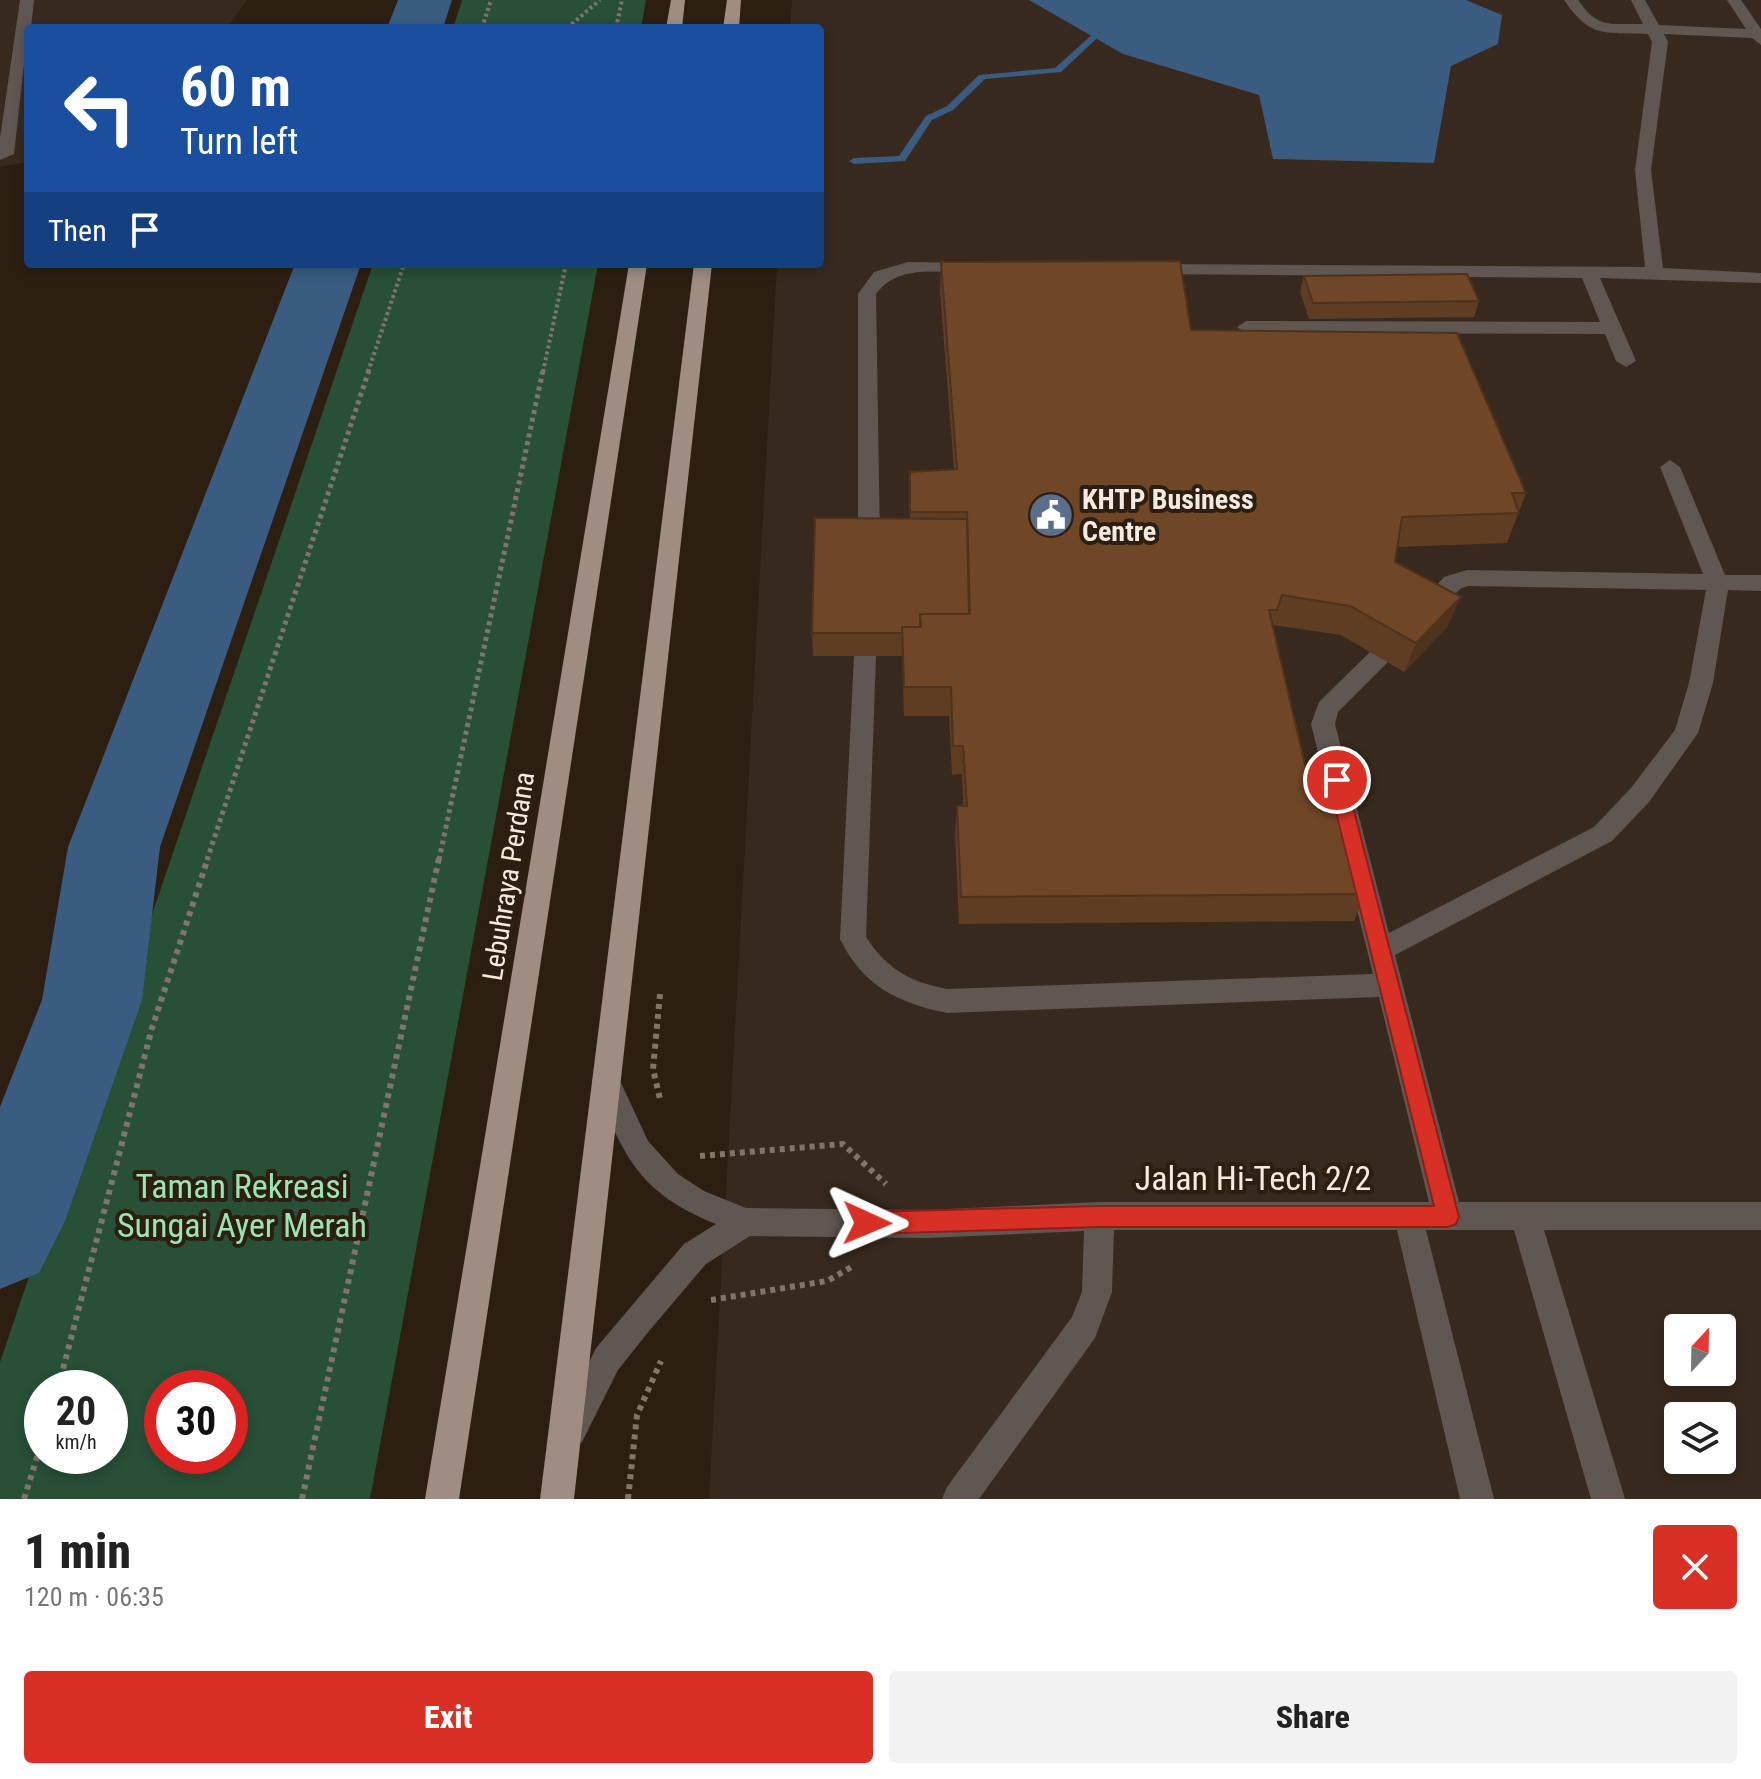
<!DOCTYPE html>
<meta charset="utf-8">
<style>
:root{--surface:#fff;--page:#f2f2f2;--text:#222;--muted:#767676;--accent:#d93025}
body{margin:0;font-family:"Roboto Condensed",sans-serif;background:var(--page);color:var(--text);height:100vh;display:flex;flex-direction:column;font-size:30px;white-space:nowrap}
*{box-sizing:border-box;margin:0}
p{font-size:26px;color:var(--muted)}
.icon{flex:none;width:44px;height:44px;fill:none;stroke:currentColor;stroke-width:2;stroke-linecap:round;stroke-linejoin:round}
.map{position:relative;height:1499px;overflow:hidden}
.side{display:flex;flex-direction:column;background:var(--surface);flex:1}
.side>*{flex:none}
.banner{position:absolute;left:24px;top:24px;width:800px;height:244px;border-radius:8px;box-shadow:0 4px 12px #0003;background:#1a4fa0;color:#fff;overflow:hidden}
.needle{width:52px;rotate:22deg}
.controls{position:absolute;left:1664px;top:1314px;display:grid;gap:16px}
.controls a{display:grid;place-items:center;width:72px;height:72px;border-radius:8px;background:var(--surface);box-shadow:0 4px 12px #0003;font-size:40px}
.speed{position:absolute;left:24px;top:1370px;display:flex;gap:16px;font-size:40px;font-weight:700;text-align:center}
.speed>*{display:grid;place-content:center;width:104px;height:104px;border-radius:50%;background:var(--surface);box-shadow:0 4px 12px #0003;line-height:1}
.speed small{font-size:20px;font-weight:400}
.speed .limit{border:12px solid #d22;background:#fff;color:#111}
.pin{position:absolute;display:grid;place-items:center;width:68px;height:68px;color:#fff;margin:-34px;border:4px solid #fff;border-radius:50%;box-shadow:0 2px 8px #0007}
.me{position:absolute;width:88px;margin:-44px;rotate:91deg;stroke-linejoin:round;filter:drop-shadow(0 0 6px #0008)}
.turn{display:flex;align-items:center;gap:28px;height:168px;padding:0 24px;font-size:36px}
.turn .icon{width:104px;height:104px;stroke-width:2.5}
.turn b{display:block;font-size:56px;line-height:68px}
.then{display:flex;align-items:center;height:76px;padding:0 24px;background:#0003;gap:16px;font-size:30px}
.round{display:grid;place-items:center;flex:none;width:84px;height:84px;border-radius:8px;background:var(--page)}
.summary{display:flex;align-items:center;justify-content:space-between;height:136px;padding:0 24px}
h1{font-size:48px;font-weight:800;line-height:60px}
.primary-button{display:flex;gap:16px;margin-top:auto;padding:16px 24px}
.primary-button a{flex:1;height:92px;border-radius:8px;background:var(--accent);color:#fff;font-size:32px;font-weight:800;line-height:92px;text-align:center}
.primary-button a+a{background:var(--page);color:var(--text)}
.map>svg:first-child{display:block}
</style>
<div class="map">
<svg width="1761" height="1499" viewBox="0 0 1761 1499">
<rect width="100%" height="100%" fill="#2c1e11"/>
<g fill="#37291d" fill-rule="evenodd">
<polygon points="0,0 247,0 227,28 28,28 28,162 0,167"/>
<path d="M 792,0 L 1761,0 L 1761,1499 L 709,1499 L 777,264 L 820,264 L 820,28 L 790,28 ZM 1678,1328 L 1722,1328 L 1722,1372 L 1678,1372 ZM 1678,1416 L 1722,1416 L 1722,1460 L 1678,1460 Z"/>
</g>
<g fill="#275037" fill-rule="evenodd">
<polygon points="462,0 646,0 641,28 453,28"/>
<path d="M 373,264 L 598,264 L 370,1499 L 0,1499 L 0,1362 ZM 42,1388 L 110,1388 L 110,1456 L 42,1456 ZM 162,1388 L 230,1388 L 230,1456 L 162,1456 Z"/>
</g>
<polygon fill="#395c80" points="1029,0 1466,0 1502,15 1498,44 1451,66 1434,163 1273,159 1259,95 1123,54"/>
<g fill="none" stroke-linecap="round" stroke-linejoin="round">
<polygon fill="#395c80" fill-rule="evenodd" points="1106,22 1110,25 1109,27 1061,72 985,79 953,110 932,120 905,161 854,164 849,161 854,158 899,156 926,116 947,106 979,75 1055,68"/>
<g fill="#395c80" fill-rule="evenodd">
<polygon points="398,0 452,0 443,28 387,28"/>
<polygon points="295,264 361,264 160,847 142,1000 65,1221 39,1273 0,1289 0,1107 42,1000 68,847"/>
</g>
<g stroke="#81756a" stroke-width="4" stroke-dasharray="3 3" stroke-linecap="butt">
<polyline points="482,28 491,0"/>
<polyline points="567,28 600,0"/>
<polyline points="616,28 622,0"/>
<polyline points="368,372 404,264"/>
<polyline points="543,372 566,264"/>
</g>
<g stroke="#81756a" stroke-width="5" stroke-dasharray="4 4" stroke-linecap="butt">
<polyline points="207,860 369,370"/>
<polyline points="439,860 543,370"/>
</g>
<g stroke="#81756a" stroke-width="6" stroke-dasharray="5 5" stroke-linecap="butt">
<polyline points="660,994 653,1069 660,1099"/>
<polyline points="700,1156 843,1144 886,1184"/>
<polyline points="711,1300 827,1281 855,1265"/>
<polyline points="58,1388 152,1028 208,858"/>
<polyline points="24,1499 42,1441"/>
<polyline points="302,1499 439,858"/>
<polyline points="628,1499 637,1415 661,1361"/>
</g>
<g fill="#605752" fill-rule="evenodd">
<polygon points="20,0 34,0 31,28 28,28 14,154 0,160 0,138"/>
<path d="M 1564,0 L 1578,0 C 1599,30 1610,23 1643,24 L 1631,0 L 1645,0 L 1659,25 L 1746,29 L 1727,0 L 1741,0 L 1761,29 L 1761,45 L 1752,38 L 1664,34 L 1668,42 L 1651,170 L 1663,268 L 1761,273 L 1761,283 L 1600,278 L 1636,361 L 1626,367 L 1616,361 L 1605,334 L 1246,333 L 1237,327 L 1246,321 L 1600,322 L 1582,278 L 1151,274 L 1142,269 L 1151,264 L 1645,267 L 1635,170 L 1652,42 L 1648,34 C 1604,32 1591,39 1564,0 Z"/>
<path d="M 908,262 L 975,263 L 984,268 L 975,273 C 941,273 898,263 876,294 L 880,541 L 877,546 L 861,546 L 858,541 L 858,294 L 874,272 Z"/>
<path d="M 1670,460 L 1680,467 L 1725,575 L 1761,575 L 1761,591 L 1728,590 L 1713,683 L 1698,733 L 1649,802 L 1612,841 L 1395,955 L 1459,1202 L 1761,1202 L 1761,1230 L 1544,1230 L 1625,1499 L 1591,1499 L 1514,1230 L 1426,1230 L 1494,1499 L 1460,1499 L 1397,1230 L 1114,1230 L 1112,1292 L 1095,1338 L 979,1499 L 942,1499 L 947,1487 L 1072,1317 L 1082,1292 L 1084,1231 L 928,1238 L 750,1236 L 706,1264 L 649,1331 L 618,1370 L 582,1442 L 571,1447 L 560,1442 L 555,1431 L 596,1348 L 684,1244 L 716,1224 C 635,1191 625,1155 592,1081 L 596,1072 L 606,1068 L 616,1072 L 648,1141 L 678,1174 L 704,1191 L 746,1208 L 928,1210 L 1099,1202 L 1429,1202 L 1379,997 L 947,1013 C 898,1003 863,986 840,939 L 854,656 L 857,650 L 865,648 L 873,650 L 876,656 L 866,937 C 887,969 910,982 947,989 L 1373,974 L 1311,724 L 1319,702 L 1371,651 L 1379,649 L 1387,651 L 1390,657 L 1387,663 L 1338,712 L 1335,724 L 1389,933 L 1594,827 L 1631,788 L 1675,730 L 1689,683 L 1706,590 L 1468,586 L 1460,589 L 1433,617 L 1417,617 L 1414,611 L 1444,577 L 1467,570 L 1703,574 L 1660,467 Z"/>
</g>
<g fill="#9f8d83" fill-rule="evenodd">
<polygon points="671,0 685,0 682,28 666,28"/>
<polygon points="727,0 741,0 739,28 723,28"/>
<polygon points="629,264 647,264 459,1499 425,1499"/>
<polygon points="694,264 712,264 574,1499 540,1499"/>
</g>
</g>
<g fill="#5f3d22">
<polygon points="941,262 1191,330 1526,493 1507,543 1397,547 1395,562 1448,626 1404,672 1341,635 1273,625 1312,795 1366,894 1354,921 959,924 955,834 957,806 963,806 962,774 952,775 949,716 904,716 902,656 813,656 812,633 910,518 910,472 954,469 940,292"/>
<polygon points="1304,276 1479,301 1474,317 1309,319 1300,292"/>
</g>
<polygon fill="#4e321b" points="1461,597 1448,626 1404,672 1416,643"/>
<g fill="#6f4727" stroke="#4e321b" stroke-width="2">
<polygon points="1180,261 1191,330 1457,333 1526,493 1512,493 1519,513 1402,517 1395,562 1461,597 1416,643 1350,606 1282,595 1277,610 1269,610 1312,795 1342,795 1366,894 961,897 957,806 967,806 963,746 953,746 951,687 904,687 902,627 921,627 920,614 970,614 967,512 910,512 910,472 957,469 941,262"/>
<polygon points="1467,274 1479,301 1313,303 1304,276"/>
<polygon points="815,518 967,519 969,614 920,614 920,627 902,627 902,633 812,633"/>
</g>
<polygon fill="#d93025" stroke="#8d1f18" stroke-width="2" points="1337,773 1346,780 1459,1217 1456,1224 1448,1227 1099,1227 867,1234 859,1231 856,1223 859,1215 867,1212 1099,1206 1434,1206 1328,780"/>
<defs>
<g id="civic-disc" transform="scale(2.3)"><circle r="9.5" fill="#5c6f8a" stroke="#2c1e11"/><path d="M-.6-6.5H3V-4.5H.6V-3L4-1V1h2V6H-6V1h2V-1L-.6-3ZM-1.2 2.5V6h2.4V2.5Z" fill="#fff"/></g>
</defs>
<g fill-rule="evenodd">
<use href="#civic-disc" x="1051" y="515"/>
</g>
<g text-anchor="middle" stroke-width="8" stroke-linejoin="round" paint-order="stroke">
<g font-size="28" font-weight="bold" fill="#f5eae2" stroke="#2c1e11" text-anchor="start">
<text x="1082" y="509">KHTP Business<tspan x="1082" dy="32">Centre</tspan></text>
</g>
<g font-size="28" fill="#f5eae2" stroke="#2c1e11">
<text transform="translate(508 876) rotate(-81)" y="10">Lebuhraya Perdana</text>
</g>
<g font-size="34" fill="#f5eae2" stroke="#2c1e11">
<text x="1253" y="1190">Jalan Hi-Tech 2/2</text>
</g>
<g font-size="34" fill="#9ae5b5" stroke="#2c1e11">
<text x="242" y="1198">Taman Rekreasi<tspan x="242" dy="39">Sungai Ayer Merah</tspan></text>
</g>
</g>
</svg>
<div class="controls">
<a><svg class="needle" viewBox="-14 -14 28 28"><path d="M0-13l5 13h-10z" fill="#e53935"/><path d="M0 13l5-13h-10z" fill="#767676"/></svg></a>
<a><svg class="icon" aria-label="layers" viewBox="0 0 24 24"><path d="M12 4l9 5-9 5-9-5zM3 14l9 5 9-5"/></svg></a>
</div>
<div class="speed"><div>20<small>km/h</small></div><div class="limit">30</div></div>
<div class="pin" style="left:1337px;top:780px;background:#d93025"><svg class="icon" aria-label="arrive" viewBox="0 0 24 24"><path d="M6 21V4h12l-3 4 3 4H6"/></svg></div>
<svg class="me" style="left:867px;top:1223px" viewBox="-20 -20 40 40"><path d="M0-17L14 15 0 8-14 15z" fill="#d93025" stroke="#fff" stroke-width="4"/></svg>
<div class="banner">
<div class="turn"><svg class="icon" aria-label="left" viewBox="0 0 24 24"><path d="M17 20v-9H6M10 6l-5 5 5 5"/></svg><div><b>60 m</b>Turn left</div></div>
<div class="then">Then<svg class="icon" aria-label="arrive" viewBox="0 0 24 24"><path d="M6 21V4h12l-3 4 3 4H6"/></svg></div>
</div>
</div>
<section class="side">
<div class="summary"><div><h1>1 min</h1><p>120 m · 06:35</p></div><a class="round" style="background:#d93025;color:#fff"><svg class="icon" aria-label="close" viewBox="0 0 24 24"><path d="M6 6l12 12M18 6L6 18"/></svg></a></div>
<div class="primary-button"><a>Exit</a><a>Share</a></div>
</section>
